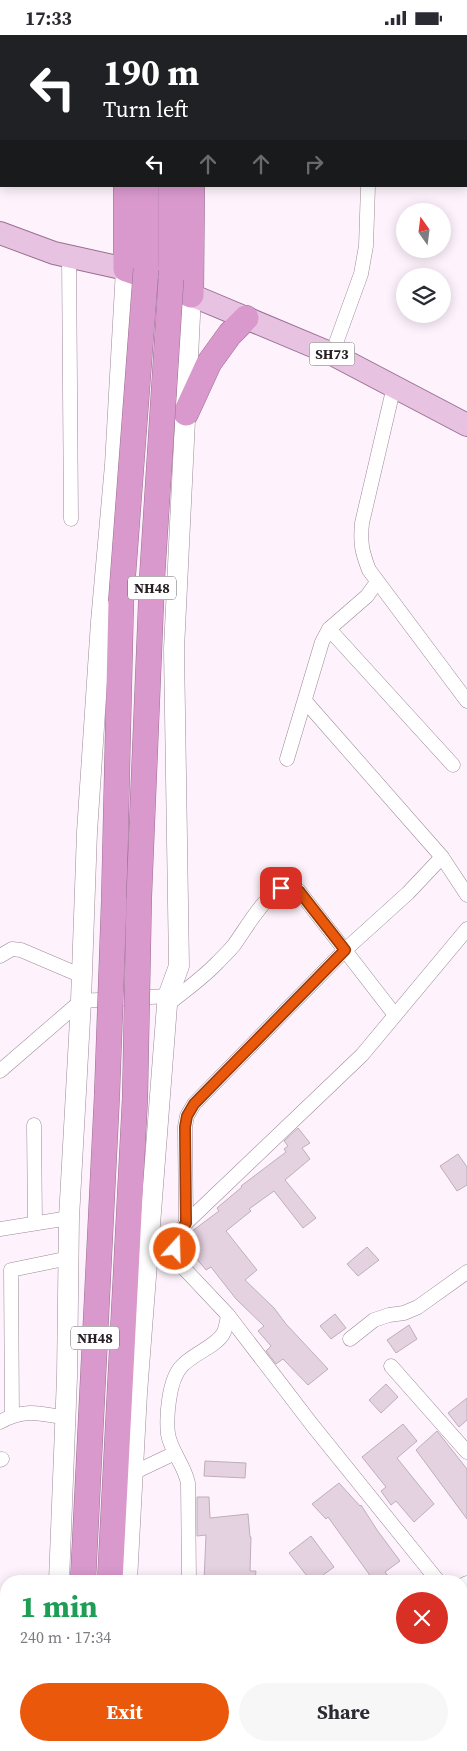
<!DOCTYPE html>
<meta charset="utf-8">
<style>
:root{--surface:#fff;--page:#f7f7f7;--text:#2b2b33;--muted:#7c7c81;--accent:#ea580c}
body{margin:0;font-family:"Source Serif 4",serif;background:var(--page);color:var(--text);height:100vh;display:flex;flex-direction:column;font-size:19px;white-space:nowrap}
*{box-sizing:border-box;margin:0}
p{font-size:16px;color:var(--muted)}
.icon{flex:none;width:28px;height:28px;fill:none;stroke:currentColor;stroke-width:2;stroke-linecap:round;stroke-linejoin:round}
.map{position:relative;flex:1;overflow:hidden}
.sheet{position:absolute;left:0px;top:1540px;width:468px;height:176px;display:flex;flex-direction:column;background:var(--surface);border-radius:20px 20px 0 0;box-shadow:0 2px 12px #0003}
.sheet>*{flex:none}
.hud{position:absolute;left:0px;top:0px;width:468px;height:152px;box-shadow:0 2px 12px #0003;background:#202124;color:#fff;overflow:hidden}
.needle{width:32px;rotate:346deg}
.controls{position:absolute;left:396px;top:168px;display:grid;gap:10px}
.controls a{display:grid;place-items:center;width:55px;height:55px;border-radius:50%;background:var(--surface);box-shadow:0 2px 12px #0003;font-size:25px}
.pin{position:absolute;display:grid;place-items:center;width:42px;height:42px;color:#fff;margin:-21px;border-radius:10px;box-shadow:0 2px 8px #0006}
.me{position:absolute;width:55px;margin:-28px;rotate:20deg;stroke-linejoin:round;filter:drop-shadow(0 0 4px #0008)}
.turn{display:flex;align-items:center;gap:18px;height:105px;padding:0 20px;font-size:22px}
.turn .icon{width:65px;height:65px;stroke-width:2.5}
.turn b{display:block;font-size:35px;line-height:42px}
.lanes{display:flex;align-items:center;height:48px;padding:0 20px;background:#0003;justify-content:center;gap:25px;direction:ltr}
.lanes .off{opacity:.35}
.round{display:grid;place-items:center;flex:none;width:52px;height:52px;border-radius:26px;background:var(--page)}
.summary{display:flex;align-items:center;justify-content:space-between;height:85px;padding:0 20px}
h1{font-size:30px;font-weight:700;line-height:38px;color:#1e9e55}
.cta{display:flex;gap:10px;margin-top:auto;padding:10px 20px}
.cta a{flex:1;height:58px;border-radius:30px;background:var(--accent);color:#fff;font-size:20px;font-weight:700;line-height:58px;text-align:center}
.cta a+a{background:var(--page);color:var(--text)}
.status{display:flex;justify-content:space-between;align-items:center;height:35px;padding:0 25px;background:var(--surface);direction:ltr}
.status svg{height:14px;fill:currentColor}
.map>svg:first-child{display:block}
</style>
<div class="status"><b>17:33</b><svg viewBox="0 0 49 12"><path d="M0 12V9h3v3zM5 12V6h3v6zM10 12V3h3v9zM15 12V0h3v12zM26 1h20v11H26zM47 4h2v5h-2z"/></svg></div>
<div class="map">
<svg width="467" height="1716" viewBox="0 0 467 1716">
<rect width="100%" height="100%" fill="#fef3fc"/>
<g fill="#e4d2e0" stroke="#bfadbb">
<polygon points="298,1093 310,1108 302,1113 310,1124 285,1145 316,1183 303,1193 274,1156 249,1174 251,1176 226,1196 257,1235 245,1245 274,1273 286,1289 328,1334 308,1350 283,1324 276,1329 266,1316 271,1311 258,1296 264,1291 236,1264 211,1232 206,1235 184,1209 191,1197 219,1176 217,1173 242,1152 241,1151 286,1117 284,1114 288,1111 284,1106"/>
<polygon points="458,1119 467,1132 467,1150 457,1156 440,1131"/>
<polygon points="367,1212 379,1225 358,1241 347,1229"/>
<polygon points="335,1279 346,1293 331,1304 320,1291"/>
<polygon points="409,1290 417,1304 396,1318 387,1305"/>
<polygon points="386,1349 398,1362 381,1378 369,1365"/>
<polygon points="467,1363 467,1385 459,1392 448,1378"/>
<polygon points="403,1389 417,1406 397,1423 434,1469 414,1487 396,1466 391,1470 381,1456 386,1452 362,1422"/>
<polygon points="437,1396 467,1434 467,1484 416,1415"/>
<polygon points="205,1426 246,1428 245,1443 204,1441"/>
<polygon points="339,1448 360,1471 361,1470 377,1495 400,1526 385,1537 392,1546 374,1546 328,1482 326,1484 312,1469"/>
<polygon points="197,1462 209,1462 210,1483 248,1479 250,1502 251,1502 250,1536 256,1536 255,1546 204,1546 206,1500 197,1501"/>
<polygon points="311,1501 334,1532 315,1546 311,1546 289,1518"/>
</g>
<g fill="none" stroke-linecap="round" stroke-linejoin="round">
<g stroke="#9b8a97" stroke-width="15">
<g id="street">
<polyline points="380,1 380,0"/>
<polyline points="466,64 467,64"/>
<polyline points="69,221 71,484"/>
<polyline points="332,319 361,239 366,211 368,151"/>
<path d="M 394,351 L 362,488 C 360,508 362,517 369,535 L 467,666"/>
<polyline points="329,594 453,730"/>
<polyline points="305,666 442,822 467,860"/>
<polyline points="287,724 322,607 329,594 367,561 377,547"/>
<polyline points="0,921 12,914 21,915 82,941"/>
<path d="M 167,970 C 184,956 203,943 218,927 C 223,922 229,916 234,910 C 248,891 265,857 289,851 L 299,856 L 395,980"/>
<polyline points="0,1036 81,966 168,961"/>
<polyline points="34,1090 35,1188"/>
<polyline points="186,1188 185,1092 187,1081 194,1069 345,915 408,858 442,822"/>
<polyline points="0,1194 69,1183"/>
<polyline points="350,1304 374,1285 389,1280 404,1278 418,1272 467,1237"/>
<polyline points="391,1331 467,1417"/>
<polyline points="12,1381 11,1235 69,1223"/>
<path d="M 0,1387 C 24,1373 40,1378 66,1383"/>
<polyline points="0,1425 2,1424"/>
<polyline points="133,1438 175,1418"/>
<path d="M 189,1546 L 188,1448 C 184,1429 171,1417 168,1399 C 166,1381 169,1345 181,1332 C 192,1319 215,1312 223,1299 C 226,1294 227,1286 228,1280"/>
<polyline points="438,1546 313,1391 228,1280 178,1227 175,1214 175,1204 186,1188 362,1020 467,894"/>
<polyline points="461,1551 467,1548"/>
<polyline points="0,1583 6,1581"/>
<polyline points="352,1710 355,1716"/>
<polyline points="457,1710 460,1716"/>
<polyline points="163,1716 175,1710"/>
<polyline points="297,1716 308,1710"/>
</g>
</g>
<g stroke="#9b8a97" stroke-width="21">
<g id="secondary">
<polyline points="59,1546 67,1342 69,1183 81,966 87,797 101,587 115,430 126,234"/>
<polyline points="127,1546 137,1358 167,970 168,961 179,931 174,614 191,260"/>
<polyline points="0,1645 6,1649"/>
<polyline points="50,1716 51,1710"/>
<polyline points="120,1716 120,1710"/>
</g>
</g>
<g stroke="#9b6f92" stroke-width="24">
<g id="primary">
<polyline points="0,198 54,218 126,234"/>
<polyline points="191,260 332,319 467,390"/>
</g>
</g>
<g stroke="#9b6f92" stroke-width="26">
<g id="highway">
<polyline points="125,1 125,0"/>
<polyline points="147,1 147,0"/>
<polyline points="172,1 172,0"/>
<polyline points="193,1 193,0"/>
<polyline points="126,151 126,234 161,246 191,260 192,151"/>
<polyline points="146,234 146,151"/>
<polyline points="171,244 171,151"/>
<polyline points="186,378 209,328 230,299 246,283"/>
<polyline points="114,866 121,567"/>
<polyline points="83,1546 107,1060"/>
<polyline points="110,1546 135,1063"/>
<polyline points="75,1716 75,1710"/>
<polyline points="98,1716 98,1710"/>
</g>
</g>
<use href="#street" stroke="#fff" stroke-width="14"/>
<use href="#secondary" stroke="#fff" stroke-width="20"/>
<use href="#primary" stroke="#e8c2e1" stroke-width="22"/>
<use href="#highway" stroke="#d999cd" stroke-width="25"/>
<g stroke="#9b6f92" stroke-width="26" stroke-linecap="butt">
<g id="highway-bridge">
<polyline points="121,567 146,234"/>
<polyline points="107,1060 114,866"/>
<polyline points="135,1063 139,862 152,544 171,244"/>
</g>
</g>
<use href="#highway-bridge" stroke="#d999cd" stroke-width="25"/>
</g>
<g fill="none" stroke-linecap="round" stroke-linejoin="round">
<g stroke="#983908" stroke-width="12">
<polyline id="route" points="175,1214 175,1204 186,1188 185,1092 187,1081 194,1069 345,915 299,856 289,851 281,853"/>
</g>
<use href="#route" stroke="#ea580c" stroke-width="9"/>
</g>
<g text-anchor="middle" stroke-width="4" stroke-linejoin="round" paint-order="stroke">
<g fill="#fff" stroke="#686366" stroke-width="1">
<rect x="309.5" y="307.5" width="45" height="23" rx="4"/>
<rect x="128" y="541.5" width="48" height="23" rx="4"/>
<rect x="71" y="1291.5" width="48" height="23" rx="4"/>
</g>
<g font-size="14" font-weight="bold" fill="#272025">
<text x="332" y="324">SH73</text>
<text x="152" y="558">NH48</text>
<text x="95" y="1308">NH48</text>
</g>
</g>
</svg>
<div class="controls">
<a><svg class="needle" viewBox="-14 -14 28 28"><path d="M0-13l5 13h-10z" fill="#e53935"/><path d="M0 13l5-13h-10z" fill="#7c7c81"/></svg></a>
<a><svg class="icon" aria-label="layers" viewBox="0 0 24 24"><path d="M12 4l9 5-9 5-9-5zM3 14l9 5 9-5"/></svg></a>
</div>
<div class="pin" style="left:281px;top:853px;background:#d93025"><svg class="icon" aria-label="arrive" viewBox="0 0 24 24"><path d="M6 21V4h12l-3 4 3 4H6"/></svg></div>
<svg class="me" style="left:175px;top:1214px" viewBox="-20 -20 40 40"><circle r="17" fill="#ea580c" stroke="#fff" stroke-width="3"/><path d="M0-11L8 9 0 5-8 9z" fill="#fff"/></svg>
<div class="hud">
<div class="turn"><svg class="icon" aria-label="left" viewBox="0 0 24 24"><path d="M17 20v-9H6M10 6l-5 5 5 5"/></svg><div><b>190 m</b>Turn left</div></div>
<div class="lanes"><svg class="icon" aria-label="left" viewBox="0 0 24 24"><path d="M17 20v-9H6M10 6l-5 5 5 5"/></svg><svg class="icon off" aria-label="ahead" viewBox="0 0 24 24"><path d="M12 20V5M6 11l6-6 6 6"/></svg><svg class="icon off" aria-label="ahead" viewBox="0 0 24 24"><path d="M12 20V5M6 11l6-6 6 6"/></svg><svg class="icon off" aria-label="right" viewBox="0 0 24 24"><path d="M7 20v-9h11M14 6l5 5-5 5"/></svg></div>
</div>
<section class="sheet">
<div class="summary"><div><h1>1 min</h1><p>240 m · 17:34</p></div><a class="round" style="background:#d93025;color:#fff"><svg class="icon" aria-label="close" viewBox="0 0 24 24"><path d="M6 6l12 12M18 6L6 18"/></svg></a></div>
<div class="cta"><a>Exit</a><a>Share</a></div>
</section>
</div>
